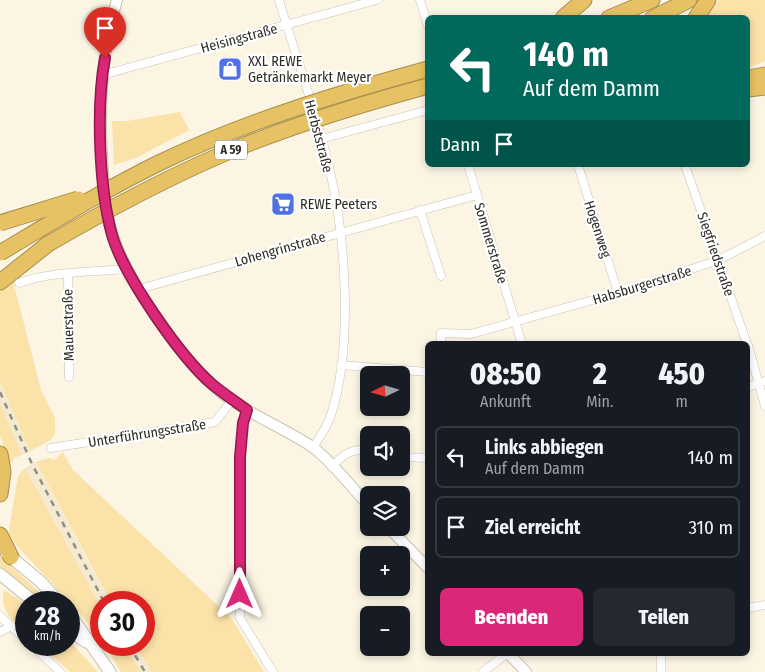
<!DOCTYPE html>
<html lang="de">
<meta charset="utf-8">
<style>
:root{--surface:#171b24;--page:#242831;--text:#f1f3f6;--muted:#9ea1a6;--line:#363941;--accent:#db2777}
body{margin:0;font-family:"Fira Sans Condensed",sans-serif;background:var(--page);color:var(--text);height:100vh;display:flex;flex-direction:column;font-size:19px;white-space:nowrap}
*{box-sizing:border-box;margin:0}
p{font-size:16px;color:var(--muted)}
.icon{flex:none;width:28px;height:28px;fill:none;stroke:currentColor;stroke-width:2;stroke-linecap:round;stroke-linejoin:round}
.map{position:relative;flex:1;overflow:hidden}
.details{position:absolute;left:425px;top:341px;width:325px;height:315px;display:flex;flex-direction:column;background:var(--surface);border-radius:8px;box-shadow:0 2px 8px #0003}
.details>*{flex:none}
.guide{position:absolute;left:425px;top:15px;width:325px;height:152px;border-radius:8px;box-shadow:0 2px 8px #0003;background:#00695c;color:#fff;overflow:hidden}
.needle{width:32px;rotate:265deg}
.tools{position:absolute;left:360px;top:366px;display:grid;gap:10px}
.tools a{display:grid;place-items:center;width:50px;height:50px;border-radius:8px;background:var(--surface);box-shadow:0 2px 8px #0003;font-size:25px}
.speed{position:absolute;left:15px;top:591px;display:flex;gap:10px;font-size:25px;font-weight:700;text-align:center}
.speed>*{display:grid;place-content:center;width:65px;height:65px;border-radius:50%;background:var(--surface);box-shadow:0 2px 8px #0003;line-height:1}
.speed small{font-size:12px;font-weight:400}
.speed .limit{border:8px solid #d22;background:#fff;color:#111}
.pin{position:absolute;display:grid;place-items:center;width:42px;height:42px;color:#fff;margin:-51px -21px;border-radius:50% 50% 50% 0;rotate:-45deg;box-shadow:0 0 5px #0007}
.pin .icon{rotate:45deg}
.me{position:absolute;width:55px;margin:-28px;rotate:0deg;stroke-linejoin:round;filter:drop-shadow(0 0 4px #0008)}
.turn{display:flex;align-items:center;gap:18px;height:105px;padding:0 15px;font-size:22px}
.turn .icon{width:65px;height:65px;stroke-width:2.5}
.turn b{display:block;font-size:35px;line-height:42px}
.then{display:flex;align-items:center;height:48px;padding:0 15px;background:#0003;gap:10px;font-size:19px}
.eta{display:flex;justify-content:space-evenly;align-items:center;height:85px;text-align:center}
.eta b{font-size:30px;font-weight:800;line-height:35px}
.action{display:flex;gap:10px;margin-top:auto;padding:10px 15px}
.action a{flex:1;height:58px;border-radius:8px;background:var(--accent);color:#fff;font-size:20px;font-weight:800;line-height:58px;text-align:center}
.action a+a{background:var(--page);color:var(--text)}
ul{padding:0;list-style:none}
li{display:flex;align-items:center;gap:15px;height:62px;margin:0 10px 8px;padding:0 5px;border:2px solid var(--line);border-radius:8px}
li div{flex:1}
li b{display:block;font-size:19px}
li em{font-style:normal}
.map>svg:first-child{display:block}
</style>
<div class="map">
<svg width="765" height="672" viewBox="0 0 765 672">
<rect width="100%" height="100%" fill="#fcf5e4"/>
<g fill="#f4ead2">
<polygon points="0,381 30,451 22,455 0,403"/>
<polygon points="36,462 87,559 111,602 101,602 101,607 25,468"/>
<polygon points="124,645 136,645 151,672 141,672"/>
</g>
<g fill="#fae2a8">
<polygon points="719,0 765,0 765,61 748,68 748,18 704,18"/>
<polygon points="180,112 189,130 136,158 114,165 112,121 127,121"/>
<polygon points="13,281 41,390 55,418 55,434 49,441 30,451 0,381 0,291"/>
<polygon points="0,403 22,455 14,458 10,465 0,436"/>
<polygon points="63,452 73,470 232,619 264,672 151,672 136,645 144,645 144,602 111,602 36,462 49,458 54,460"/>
<polygon points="25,468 101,607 101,641 84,618 8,536 18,476"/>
<polygon points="0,556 50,602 40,602 0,569"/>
<path d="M 4,590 L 26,604 L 26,633 C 11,619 0,611 4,590 Z"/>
<polygon points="69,640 98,672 70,672 40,645 69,645"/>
<polygon points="104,645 124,645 141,672 121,672"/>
</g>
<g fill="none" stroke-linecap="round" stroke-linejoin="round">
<g stroke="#c9c2b2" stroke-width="9">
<g id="minor">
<path d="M 279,0 C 295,54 315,108 328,163 C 346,235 354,347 330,418 C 326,428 319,438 313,448"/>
<polyline points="420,0 428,26"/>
<polyline points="102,75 377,0"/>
<polyline points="321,139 428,110"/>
<polyline points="468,165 522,344"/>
<polyline points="578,165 618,293"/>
<polyline points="685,165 747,344"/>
<polyline points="420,210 441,276"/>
<polyline points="68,274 69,377"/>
<path d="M 19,283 C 53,271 91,272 127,269"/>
<polyline points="139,289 477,195"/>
<polyline points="441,344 441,333 471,334 618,293 719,260 765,236"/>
<polyline points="748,345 765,406"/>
<polyline points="341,365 428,372"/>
<polyline points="748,387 765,381"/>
<polyline points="247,410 243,423 240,457 240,618 273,672"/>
<polyline points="51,448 215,422 232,400"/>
<polyline points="401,457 428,458"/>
<path d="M 332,467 C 342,455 352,448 369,450"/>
<polyline points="748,608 765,605"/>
<polyline points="0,616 26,640"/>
<polyline points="0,632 11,626"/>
<polyline points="32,645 60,672"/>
<polyline points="661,654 661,672"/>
<polyline points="483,672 506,654"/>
</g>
</g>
<g stroke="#c9c2b2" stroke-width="12">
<g id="tertiary">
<path d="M 117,0 C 100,56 99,115 103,173 C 105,194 106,216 113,236 C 128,282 177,351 211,384 C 240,411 279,425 311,446 C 329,458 353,489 369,506"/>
<polyline points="389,528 428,568"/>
<polyline points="509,654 526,672"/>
</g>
</g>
<g stroke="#c9c2b2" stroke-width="13">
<g id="secondary">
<polyline points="6,553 41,582 59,602"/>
<polyline points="0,574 34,602"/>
<polyline points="69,613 110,672"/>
<polyline points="69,630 86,642"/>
</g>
</g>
<g stroke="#a68e4e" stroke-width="17">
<g id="motorway">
<polyline points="563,18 584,0"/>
<polyline points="609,18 652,0"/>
<polyline points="653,18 689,0"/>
<polyline points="696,18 708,0"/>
<polyline points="748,78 765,75"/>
<polyline points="748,89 765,87"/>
<polyline points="0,282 48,244"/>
<polyline points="0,454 3,472 0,494"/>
<polyline points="0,535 11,557"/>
</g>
</g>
<use href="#minor" stroke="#fff" stroke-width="8"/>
<use href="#tertiary" stroke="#fff" stroke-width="10"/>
<use href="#secondary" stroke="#fff" stroke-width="11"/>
<use href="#motorway" stroke="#e7c264" stroke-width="15"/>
<g stroke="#928e82" stroke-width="2.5" stroke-dasharray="6 6" stroke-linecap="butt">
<polyline points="0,392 32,464 104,602"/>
<polyline points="129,645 145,672"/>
</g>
<g stroke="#a68e4e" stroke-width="17" stroke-linecap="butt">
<g id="motorway-bridge">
<polyline points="0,223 78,199"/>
<path d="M 48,244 C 105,211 162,180 223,154 C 289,126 358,105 428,86"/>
<path d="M 0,253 C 52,222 104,190 159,163 C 244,122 336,94 428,69"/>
</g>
</g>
<use href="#motorway-bridge" stroke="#e7c264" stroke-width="15"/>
</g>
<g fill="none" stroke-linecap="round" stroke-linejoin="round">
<g stroke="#8e194d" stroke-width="12">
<path id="route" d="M 105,58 C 96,106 99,188 112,235 C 124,276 181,358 213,385 C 224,394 236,402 247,410 L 243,423 L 240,457 L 240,594"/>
</g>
<use href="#route" stroke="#db2777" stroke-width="9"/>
</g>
<defs>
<g id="shop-square" transform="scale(1.25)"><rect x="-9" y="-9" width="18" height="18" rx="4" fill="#5070e5" stroke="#fff"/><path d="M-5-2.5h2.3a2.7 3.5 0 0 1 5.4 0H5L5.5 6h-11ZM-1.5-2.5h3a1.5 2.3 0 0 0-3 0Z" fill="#fff"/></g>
<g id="supermarket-square" transform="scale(1.25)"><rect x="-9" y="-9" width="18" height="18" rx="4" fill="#5070e5" stroke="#fff"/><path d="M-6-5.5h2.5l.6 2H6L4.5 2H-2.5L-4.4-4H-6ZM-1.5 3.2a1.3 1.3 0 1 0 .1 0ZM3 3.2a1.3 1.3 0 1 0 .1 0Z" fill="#fff"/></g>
</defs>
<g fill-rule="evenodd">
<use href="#shop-square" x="230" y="69"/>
<use href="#supermarket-square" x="283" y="204"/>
</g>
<g text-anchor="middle" stroke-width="4.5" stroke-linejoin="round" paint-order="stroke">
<rect fill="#fff" stroke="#6d6b66" stroke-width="1" x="215" y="140.5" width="32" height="19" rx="4"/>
<g font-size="12" font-weight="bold" fill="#2e2c25">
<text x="231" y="154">A 59</text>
</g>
<g font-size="14" fill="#2e2c25" stroke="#fff">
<text transform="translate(239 38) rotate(-15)" y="5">Heisingstraße</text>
<text transform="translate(319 136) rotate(75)" y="5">Herbststraße</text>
<text transform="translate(598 229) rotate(72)" y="5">Hogenweg</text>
<text transform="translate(491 243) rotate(73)" y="5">Sommerstraße</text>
<text transform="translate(280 249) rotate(-16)" y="5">Lohengrinstraße</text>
<text transform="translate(716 254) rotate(71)" y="5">Siegfriedstraße</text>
<text transform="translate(642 285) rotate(-17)" y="5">Habsburgerstraße</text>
<text transform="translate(68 325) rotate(-91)" y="5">Mauerstraße</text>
<text transform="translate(147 433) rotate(-9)" y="5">Unterführungsstraße</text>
</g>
<g font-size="14" fill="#2e2c25" stroke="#fff" text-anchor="start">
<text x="248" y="66">XXL REWE<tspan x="248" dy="16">Getränkemarkt Meyer</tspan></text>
<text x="300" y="209">REWE Peeters</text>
</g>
</g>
</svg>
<div class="tools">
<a><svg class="needle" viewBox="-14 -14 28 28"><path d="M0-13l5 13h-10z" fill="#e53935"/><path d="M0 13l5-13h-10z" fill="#9ea1a6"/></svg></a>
<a><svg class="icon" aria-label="sound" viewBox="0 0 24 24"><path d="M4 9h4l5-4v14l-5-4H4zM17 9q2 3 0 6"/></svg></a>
<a><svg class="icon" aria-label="layers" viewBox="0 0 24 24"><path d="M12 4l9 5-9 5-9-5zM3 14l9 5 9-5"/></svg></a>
<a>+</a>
<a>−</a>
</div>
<div class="speed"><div>28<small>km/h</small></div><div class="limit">30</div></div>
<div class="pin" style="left:105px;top:58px;background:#d93025"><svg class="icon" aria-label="arrive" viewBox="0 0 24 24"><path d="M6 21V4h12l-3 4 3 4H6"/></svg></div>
<svg class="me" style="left:240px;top:594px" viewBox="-20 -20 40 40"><path d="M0-17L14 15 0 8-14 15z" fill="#db2777" stroke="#fff" stroke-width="4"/></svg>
<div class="guide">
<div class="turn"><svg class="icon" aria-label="left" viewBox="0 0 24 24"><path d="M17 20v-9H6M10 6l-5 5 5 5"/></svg><div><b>140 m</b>Auf dem Damm</div></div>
<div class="then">Dann<svg class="icon" aria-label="arrive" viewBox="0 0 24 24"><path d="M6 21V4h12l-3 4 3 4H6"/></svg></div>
</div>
<section class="details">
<div class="eta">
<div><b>08:50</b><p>Ankunft</p></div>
<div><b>2</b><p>Min.</p></div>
<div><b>450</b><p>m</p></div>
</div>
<ul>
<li><svg class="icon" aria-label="left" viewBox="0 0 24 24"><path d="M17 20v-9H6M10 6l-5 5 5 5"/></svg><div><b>Links abbiegen</b><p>Auf dem Damm</p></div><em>140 m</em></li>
<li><svg class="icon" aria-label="arrive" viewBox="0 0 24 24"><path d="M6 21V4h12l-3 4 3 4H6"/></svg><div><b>Ziel erreicht</b></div><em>310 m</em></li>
</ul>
<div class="action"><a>Beenden</a><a>Teilen</a></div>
</section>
</div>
